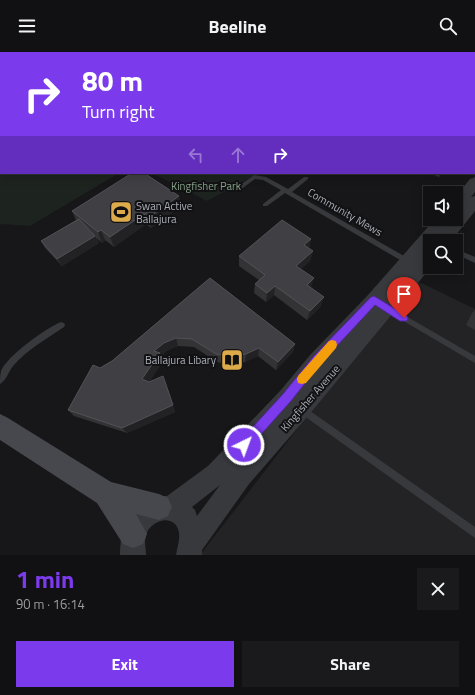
<!DOCTYPE html>
<meta charset="utf-8">
<style>
:root{--surface:#111113;--page:#1a1a1c;--text:#f1f3f6;--muted:#9c9da0;--line:#303133;--accent:#7c3aed}
body{margin:0;font-family:"Titillium Web",sans-serif;background:var(--page);color:var(--text);height:100vh;display:flex;flex-direction:column;font-size:15px;white-space:nowrap}
*{box-sizing:border-box;margin:0}
p{font-size:13px;color:var(--muted)}
.icon{flex:none;width:22px;height:22px;fill:none;stroke:currentColor;stroke-width:2;stroke-linecap:round;stroke-linejoin:round}
.map{position:relative;height:503px;overflow:hidden}
.side{display:flex;flex-direction:column;background:var(--surface);flex:1}
.side>*{flex:none}
.guide{position:absolute;left:0px;top:0px;width:475px;height:122px;box-shadow:0 2px 10px #0003,0 0 0 1px var(--line);background:#7c3aed;color:#fff;overflow:hidden}
.controls{position:absolute;left:423px;top:134px;display:grid;gap:8px}
.controls a{display:grid;place-items:center;width:40px;height:40px;border-radius:0px;background:var(--surface);box-shadow:0 2px 10px #0003,0 0 0 1px var(--line);font-size:20px}
.pin{position:absolute;display:grid;place-items:center;width:34px;height:34px;color:#fff;margin:-41px -17px;border-radius:50% 50% 50% 0;rotate:-45deg;box-shadow:0 0 4px #0007}
.pin .icon{rotate:45deg}
.me{position:absolute;width:44px;margin:-22px;rotate:42deg;stroke-linejoin:round;filter:drop-shadow(0 0 3px #0008)}
.turn{display:flex;align-items:center;gap:14px;height:84px;padding:0 16px;font-size:18px}
.turn .icon{width:52px;height:52px;stroke-width:2.5}
.turn b{display:block;font-size:28px;line-height:34px}
.lanes{display:flex;align-items:center;height:38px;padding:0 16px;background:#0003;justify-content:center;gap:20px;direction:ltr}
.lanes .off{opacity:.35}
.round{display:grid;place-items:center;flex:none;width:42px;height:42px;border-radius:0px;background:var(--page)}
.head{display:flex;align-items:center;justify-content:space-between;height:68px;padding:0 16px}
h1{font-size:24px;font-weight:700;line-height:30px;color:var(--accent)}
.primary-button{display:flex;gap:8px;margin-top:auto;padding:8px 16px}
.primary-button a{flex:1;height:46px;border-radius:0px;background:var(--accent);color:#fff;font-size:16px;font-weight:700;line-height:46px;text-align:center}
.primary-button a+a{background:var(--page);color:var(--text)}
header{display:flex;justify-content:space-between;align-items:center;height:52px;padding:0 16px;background:var(--surface);font-size:18px;font-weight:700}
.map>svg:first-child{display:block}
</style>
<header><svg class="icon" aria-label="menu" viewBox="0 0 24 24"><path d="M4 6h16M4 12h16M4 18h16"/></svg>Beeline<svg class="icon" aria-label="search" viewBox="0 0 24 24"><circle cx="10" cy="10" r="6"/><path d="M15 15l6 6"/></svg></header>
<div class="map">
<svg width="475" height="503" viewBox="0 0 475 503">
<rect width="100%" height="100%" fill="#171719"/>
<polygon fill="#232325" points="413,227 475,257 475,503 200,503"/>
<g fill="#1d231e">
<polygon points="0,0 320,0 323,1 1,1 1,121 119,121 30,174 0,172"/>
<polygon points="152,121 259,121 207,149"/>
</g>
<g fill="none" stroke-linecap="round" stroke-linejoin="round">
<g fill="#38393d" fill-rule="evenodd">
<polygon points="254,123 266,125 288,137 304,125 308,125 308,127 292,140 411,208 412,210 411,212 407,212 285,141 267,154 263,154 263,152 281,138 263,128 255,127 240,138 236,138 236,136"/>
<polygon points="456,197 475,205 475,211 456,202"/>
<polygon points="385,252 475,304 475,311 383,257 381,255 383,253"/>
<path d="M 61,270 L 64,271 L 65,273 L 64,275 C 46,287 27,298 13,314 C 9,319 6,329 0,332 C 0,328 0,323 1,319 C 7,304 46,276 61,270 Z"/>
<polygon points="303,354 475,475 475,486 300,361 299,358 300,355"/>
</g>
<g fill="#38393d" fill-rule="evenodd">
<polygon points="327,0 338,0 338,1 328,1"/>
<polygon points="398,0 408,0 398,1"/>
</g>
<path fill="#38393d" fill-rule="evenodd" d="M 475,125 L 475,140 L 471,145 L 475,144 L 475,159 L 451,189 L 430,189 L 430,194 L 426,199 L 430,198 L 431,215 L 308,364 L 249,432 L 202,498 L 202,503 L 176,503 C 177,496 180,488 179,481 C 176,460 149,468 146,484 C 144,490 146,497 146,503 L 120,503 C 121,468 129,453 164,444 L 167,444 L 208,414 L 236,385 L 280,339 L 311,302 L 368,243 L 435,167 L 456,167 L 456,161 L 458,159 L 456,159 L 456,144 L 470,127 ZM 220,433 L 197,464 L 195,458 L 192,455 Z"/>
<polygon fill="#47484d" fill-rule="evenodd" points="0,362 8,366 111,430 159,442 168,446 172,455 168,464 159,468 136,462 147,482 143,492 133,496 123,492 97,451 0,388"/>
</g>
<g fill="#333336">
<polygon points="474,30 475,31 475,47 474,47"/>
<rect x="474" y="48" width="1" height="19"/>
<polygon points="429,121 441,121 439,125"/>
<polygon points="181,154 151,176 146,172 114,195 105,188 102,191 97,186 99,191 62,214 45,196 41,189 76,168 72,159"/>
<polygon points="311,187 309,196 313,199 310,209 301,217 321,254 307,268 274,243 266,250 254,241 255,232 259,228 239,214 239,204"/>
<polygon points="210,226 295,292 293,300 276,318 258,304 245,310 231,313 217,310 194,295 178,294 166,299 161,304 163,309 149,330 166,332 175,360 127,381 74,364 68,358 100,316 112,309"/>
<polygon points="475,258 475,278 466,273 472,261"/>
</g>
<g fill="#222224">
<polygon points="179,144 181,154 151,176 148,166"/>
<polygon points="144,162 146,172 114,195 110,185"/>
<polygon points="101,178 105,188 102,191 98,180"/>
<polygon points="95,184 99,191 62,214 57,207"/>
<polygon points="311,187 309,197 304,193"/>
<polygon points="313,199 310,209 294,224 296,214"/>
<polygon points="314,226 311,236 305,242 307,233"/>
<polygon points="275,234 274,243 266,250 267,241"/>
<polygon points="324,245 321,254 307,268 310,259"/>
<polygon points="176,286 178,294 166,299 161,304 163,309 146,334 142,327 154,299 164,291"/>
<polygon points="295,292 293,300 276,318 278,310"/>
<polygon points="259,296 258,304 245,310 246,302"/>
<polygon points="163,324 175,360 127,381 122,376"/>
</g>
<g fill="#404044" stroke="#515256">
<polygon points="433,0 461,0 460,1 432,1"/>
<polygon points="474,30 475,31 475,41 474,41"/>
<rect x="474" y="48" width="1" height="12"/>
<polygon points="132,121 144,121 179,144 148,166 144,162 110,185 101,178 98,180 72,159"/>
<polygon points="79,167 95,184 57,207 41,189"/>
<polygon points="282,168 311,187 304,193 313,199 296,214 314,226 307,233 324,245 310,259 275,234 267,241 255,232 265,223 239,204"/>
<polygon points="210,226 295,292 278,310 259,296 246,302 231,305 216,302 192,287 176,286 164,291 154,299 160,301 142,327 149,330 163,324 173,353 122,376 68,358 93,313 100,316 112,309"/>
</g>
<polygon fill="#7c3aed" stroke="#51269a" points="374,244 407,264 408,266 407,269 400,269 375,253 321,311 291,349 248,397 244,398 240,397 239,393 240,389 283,342 314,304 371,245"/>
<polygon fill="#f59e0b" points="332,288 336,289 337,293 336,296 306,331 302,332 298,331 297,327 298,324 329,289"/>
<defs>
<g id="stadium-square" transform="scale(1.15)"><rect x="-9" y="-9" width="18" height="18" rx="4" fill="#deab4a" stroke="#121214"/><path d="M0-5a6.5 5 0 1 0 0 10a6.5 5 0 1 0 0-10ZM-3.5-1.8h7v3.6h-7Z" fill="#111"/></g>
<g id="library-square" transform="scale(1.15)"><rect x="-9" y="-9" width="18" height="18" rx="4" fill="#deab4a" stroke="#121214"/><path d="M-6-4Q-3-5.5-.7-3.5V5Q-3 3-6 4ZM6-4Q3-5.5 .7-3.5V5Q3 3 6 4Z" fill="#111"/></g>
</defs>
<g fill-rule="evenodd">
<use href="#stadium-square" x="121" y="160"/>
<use href="#library-square" x="232" y="308"/>
</g>
<g text-anchor="middle" stroke-width="4" stroke-linejoin="round" paint-order="stroke">
<g font-size="11" fill="#84a085" stroke="#121214">
<text x="206" y="138">Kingfisher Park</text>
</g>
<g font-size="11" fill="#abaeb7" stroke="#121214" text-anchor="start">
<text x="136" y="158">Swan Active<tspan x="136" dy="13">Ballajura</tspan></text>
<text x="216" y="312" text-anchor="end">Ballajura Libary</text>
</g>
<g font-size="11" fill="#abaeb7" stroke="#121214">
<text transform="translate(345 160) rotate(30)" y="4">Community Mews</text>
<text transform="translate(310 346) rotate(-49)" y="4">Kingfisher Avenue</text>
</g>
</g>
</svg>
<div class="controls">
<a><svg class="icon" aria-label="sound" viewBox="0 0 24 24"><path d="M4 9h4l5-4v14l-5-4H4zM17 9q2 3 0 6"/></svg></a>
<a><svg class="icon" aria-label="search" viewBox="0 0 24 24"><circle cx="10" cy="10" r="6"/><path d="M15 15l6 6"/></svg></a>
</div>
<div class="pin" style="left:404px;top:266px;background:#d93025"><svg class="icon" aria-label="arrive" viewBox="0 0 24 24"><path d="M6 21V4h12l-3 4 3 4H6"/></svg></div>
<svg class="me" style="left:244px;top:393px" viewBox="-20 -20 40 40"><circle r="17" fill="#7c3aed" stroke="#fff" stroke-width="3"/><path d="M0-11L8 9 0 5-8 9z" fill="#fff"/></svg>
<div class="guide">
<div class="turn"><svg class="icon" aria-label="right" viewBox="0 0 24 24"><path d="M7 20v-9h11M14 6l5 5-5 5"/></svg><div><b>80 m</b>Turn right</div></div>
<div class="lanes"><svg class="icon off" aria-label="left" viewBox="0 0 24 24"><path d="M17 20v-9H6M10 6l-5 5 5 5"/></svg><svg class="icon off" aria-label="ahead" viewBox="0 0 24 24"><path d="M12 20V5M6 11l6-6 6 6"/></svg><svg class="icon" aria-label="right" viewBox="0 0 24 24"><path d="M7 20v-9h11M14 6l5 5-5 5"/></svg></div>
</div>
</div>
<section class="side">
<div class="head"><div><h1>1 min</h1><p>90 m · 16:14</p></div><a class="round"><svg class="icon" aria-label="close" viewBox="0 0 24 24"><path d="M6 6l12 12M18 6L6 18"/></svg></a></div>
<div class="primary-button"><a>Exit</a><a>Share</a></div>
</section>
